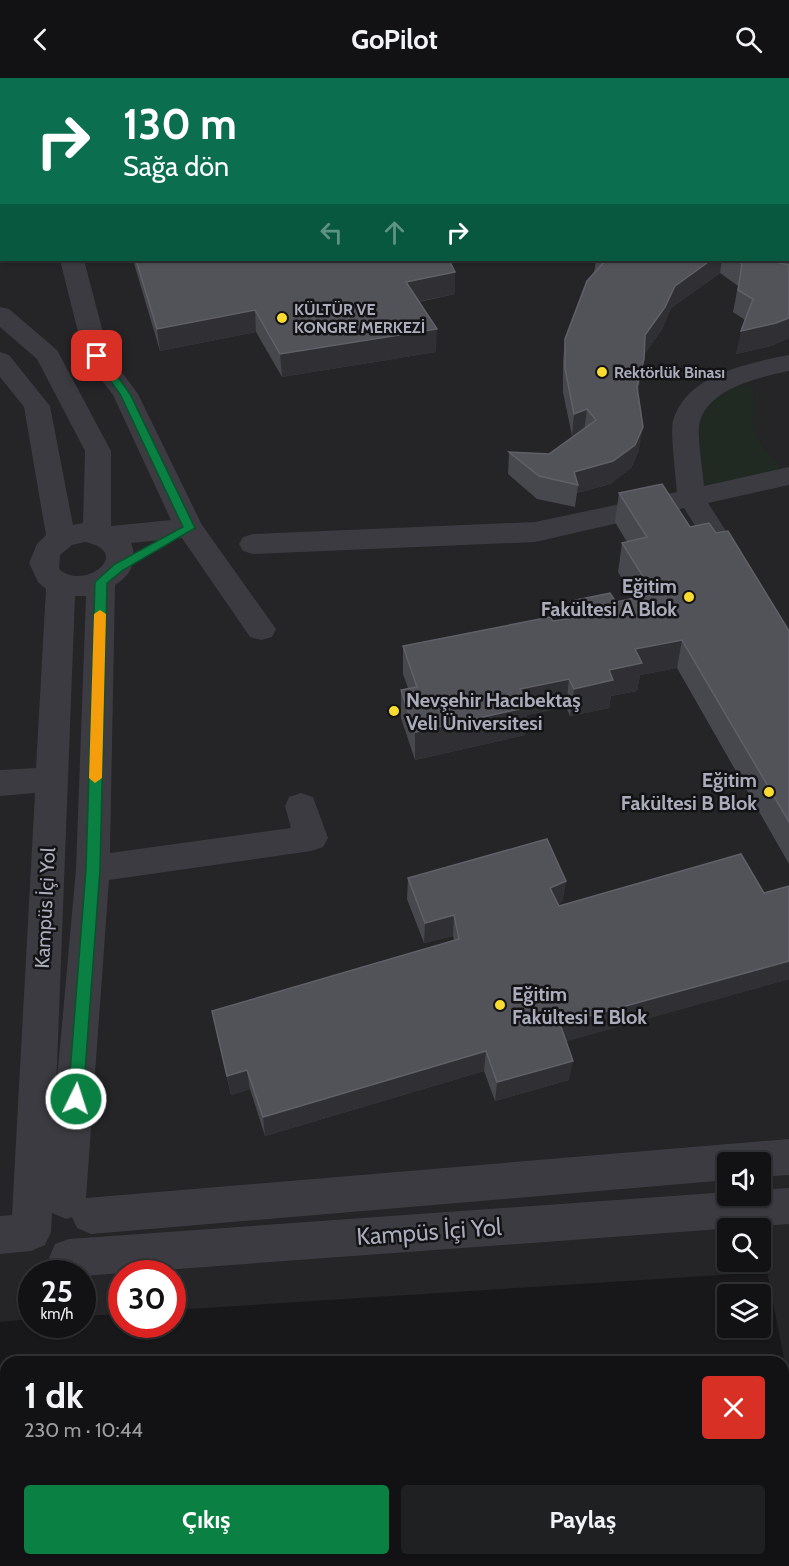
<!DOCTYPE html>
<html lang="tr">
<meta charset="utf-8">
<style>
:root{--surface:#121214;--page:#1f2022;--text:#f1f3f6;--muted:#9c9ea0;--line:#313234;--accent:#0b8043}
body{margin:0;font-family:Cabin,sans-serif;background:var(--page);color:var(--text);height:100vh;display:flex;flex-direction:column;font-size:22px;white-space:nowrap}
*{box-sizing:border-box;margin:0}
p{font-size:20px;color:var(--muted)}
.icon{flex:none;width:33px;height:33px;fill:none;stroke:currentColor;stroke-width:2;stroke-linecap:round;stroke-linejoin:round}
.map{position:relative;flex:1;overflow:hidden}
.sheet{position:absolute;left:0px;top:1278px;width:789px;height:210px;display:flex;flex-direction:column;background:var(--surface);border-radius:18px 18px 0 0;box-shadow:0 2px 4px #0004,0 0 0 2px var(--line)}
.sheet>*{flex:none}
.top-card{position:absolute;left:0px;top:0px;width:789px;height:183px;box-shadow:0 2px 4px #0004,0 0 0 2px var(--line);background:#0b6e4f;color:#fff;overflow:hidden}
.tools{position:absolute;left:717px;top:1074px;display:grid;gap:12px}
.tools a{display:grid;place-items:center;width:54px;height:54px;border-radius:6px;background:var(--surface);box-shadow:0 2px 4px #0004,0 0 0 2px var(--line);font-size:30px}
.speed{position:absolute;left:18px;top:1182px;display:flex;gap:12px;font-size:30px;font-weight:700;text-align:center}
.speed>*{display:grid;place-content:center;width:78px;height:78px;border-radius:50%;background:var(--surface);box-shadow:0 2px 4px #0004,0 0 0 2px var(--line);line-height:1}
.speed small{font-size:15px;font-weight:400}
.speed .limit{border:9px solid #d22;background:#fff;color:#111}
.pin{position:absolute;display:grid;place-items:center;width:51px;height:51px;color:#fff;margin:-26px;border-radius:12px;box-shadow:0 3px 9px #0006}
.me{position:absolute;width:66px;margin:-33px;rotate:4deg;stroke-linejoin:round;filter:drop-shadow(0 0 4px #0008)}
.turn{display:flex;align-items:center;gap:21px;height:126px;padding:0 24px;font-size:27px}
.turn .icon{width:78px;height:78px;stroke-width:2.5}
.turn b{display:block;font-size:42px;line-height:51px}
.lanes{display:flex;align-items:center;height:57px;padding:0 24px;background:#0003;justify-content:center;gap:30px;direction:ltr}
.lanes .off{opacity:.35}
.round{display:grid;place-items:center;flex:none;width:63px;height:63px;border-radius:6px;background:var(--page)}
.head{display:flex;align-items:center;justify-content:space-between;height:102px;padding:0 24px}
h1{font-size:36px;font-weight:700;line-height:45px}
.action{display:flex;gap:12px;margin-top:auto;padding:12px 24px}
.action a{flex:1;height:69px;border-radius:6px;background:var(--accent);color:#fff;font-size:24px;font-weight:700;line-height:69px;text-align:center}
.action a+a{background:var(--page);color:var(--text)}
header{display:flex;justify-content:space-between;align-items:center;height:78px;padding:0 24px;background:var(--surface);font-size:27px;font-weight:700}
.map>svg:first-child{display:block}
</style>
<header><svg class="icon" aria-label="back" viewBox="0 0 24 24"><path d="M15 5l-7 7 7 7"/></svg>GoPilot<svg class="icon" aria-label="search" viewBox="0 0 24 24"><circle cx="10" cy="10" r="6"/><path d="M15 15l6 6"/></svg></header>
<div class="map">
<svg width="789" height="1488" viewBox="0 0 789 1488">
<rect width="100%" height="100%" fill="#18181a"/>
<path fill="#252427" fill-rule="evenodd" d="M 0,0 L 789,0 L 789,1306 L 767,1194 L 173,1232 L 172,1196 L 122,1196 L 121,1236 L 83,1238 L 82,1196 L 32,1196 L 31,1241 L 0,1244 ZM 2,2 L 788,2 L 788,182 L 2,182 ZM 728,1084 L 760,1084 L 760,1118 L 728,1118 ZM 728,1150 L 760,1150 L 760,1184 L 728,1184 Z"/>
<path fill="#202922" d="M 734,307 L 753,309 L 756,331 L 753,342 L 756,356 L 763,369 L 780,388 L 779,395 L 708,412 C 689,396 697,354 701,332 Z"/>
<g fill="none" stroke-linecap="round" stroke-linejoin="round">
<g fill="#3b3b41" fill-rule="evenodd">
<polygon points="137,0 157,0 158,2 137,2"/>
<polygon points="555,0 585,0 586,2 556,2"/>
<rect x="788" y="102" width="1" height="14"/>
<path d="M 60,182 L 84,182 L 109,277 L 138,316 L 202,447 L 276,551 L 272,559 L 261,562 L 250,559 L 182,460 L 131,465 C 138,482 131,498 115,507 L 110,775 L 291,750 L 285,728 L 289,719 L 301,715 L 313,719 L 328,760 L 323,769 L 311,773 L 109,802 L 86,1120 L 789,1061 L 789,1097 L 760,1099 L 760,1084 L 728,1084 L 728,1102 L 91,1156 L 77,1150 L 72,1139 L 66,1141 L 52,1135 L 51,1154 L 45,1167 L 31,1173 L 0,1176 L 0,1138 L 12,1137 L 35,715 L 0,718 L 0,692 L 36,690 L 46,511 L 38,504 L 29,485 L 37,466 L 46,457 L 24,329 L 0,299 L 0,274 L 9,277 L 50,328 L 73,447 L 83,445 L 85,373 L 37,281 L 0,249 L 0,229 L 9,231 L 57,272 L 111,373 L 111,448 L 171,442 L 113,317 L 84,278 ZM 85,464 C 134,474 85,514 59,491 L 60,477 L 72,467 ZM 75,518 L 86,518 L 76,791 L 56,1013 Z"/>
<path d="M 789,277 L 789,293 C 760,299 710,310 700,343 C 696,354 703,393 704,408 L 789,389 L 789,407 L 708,425 L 746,484 L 742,491 L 732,494 L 722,491 L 684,430 L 535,464 L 253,476 L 243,473 L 239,466 L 243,459 L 253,456 L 535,444 L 677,414 C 676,399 670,354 673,343 C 686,296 749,285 789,277 Z"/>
<polygon points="789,1110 789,1146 82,1198 82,1196 55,1194 49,1180 55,1166 69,1161 728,1114 728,1118 760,1118 760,1112"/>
<polygon points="61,1482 107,1482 106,1488 60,1488"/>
</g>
</g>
<g fill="#47484d">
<polygon points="383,0 500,0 499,2 393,2"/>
<polygon points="788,120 789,120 789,260 771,268 736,276 745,242 733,234 738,208 720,195 671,230 662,251 644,277 638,314 639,372 631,390 610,406 577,415 575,429 537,421 508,396 509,374 549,376 575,357 572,358 563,314 563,283 565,261 594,195 596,182 788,182"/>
<polygon points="133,182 449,182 455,216 419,224 436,274 282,299 256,254 160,273"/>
<polygon points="619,415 690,449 789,553 789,786 677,590 640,597 637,613 611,618 609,630 570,638 566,629 527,637 525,657 415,682 401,640 401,612 408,610 403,596 403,568 562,542 563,531 570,530 571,523 616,524 634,520 618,494 622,465 627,464 615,444"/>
<polygon points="408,800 566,803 562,824 558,826 559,828 764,815 789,808 789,901 566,963 569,1002 495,1023 484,993 265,1058 250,1011 231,1017 216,952 212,933 454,862 453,858 424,865 407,821"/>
<polygon points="0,1373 6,1373 6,1426 0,1427"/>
<polygon points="543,1482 689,1482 690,1488 544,1488"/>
</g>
<g fill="#303034">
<polygon points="711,182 722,182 720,195 671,230 662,251 642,280 645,257 675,208"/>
<polygon points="455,194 455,216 406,226 406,204"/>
<polygon points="255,232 256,254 160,273 157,251"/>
<polygon points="789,240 789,260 771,268 736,276 741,253"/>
<polygon points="437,251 436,274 282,299 280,276"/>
<polygon points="644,281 640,304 634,331 637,309"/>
<polygon points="587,331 584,354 572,358 574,336"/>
<polygon points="643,349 639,372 631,390 610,406 577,415 578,407 574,394"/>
<polygon points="682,562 677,590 640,597 637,613 611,618 609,630 570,638 574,611 609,592 635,571"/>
<polygon points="569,601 566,629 527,637 525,657 415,682 415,654 520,611"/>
<polygon points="566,803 562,824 547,831 550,810"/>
<polygon points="454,837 453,858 424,865 425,845"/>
<polygon points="789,883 789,901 557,966 560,946"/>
<polygon points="486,973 484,993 265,1058 263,1039"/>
<polygon points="573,983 569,1002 495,1023 497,1004"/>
<polygon points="247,992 250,1011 231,1017 227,998"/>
</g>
<g fill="#525259" stroke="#606068" stroke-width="1.5">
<polygon points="469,0 495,0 494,2 479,2"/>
<rect x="788" y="120" width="1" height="56"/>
<polygon points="136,182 449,182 455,194 406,204 437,251 280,276 255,232 157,251"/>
<polygon points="603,182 711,182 675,208 665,229 645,257 644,281 637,309 643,349 635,367 613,383 574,394 578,407 539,398 509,374 549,376 596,342 587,331 574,336 565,291 565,261 587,203 605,183"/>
<polygon points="736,182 775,182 776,184 789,187 789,240 776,245 741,253 753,221 738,212 742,186"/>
<polygon points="662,406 690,449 709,445 716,455 728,453 789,553 789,744 682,562 635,571 642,585 609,592 613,602 574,611 569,601 520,611 528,629 415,654 401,612 417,609 403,568 550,539 553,543 568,541 563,531 574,529 571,523 610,515 616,524 654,516 622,465 647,459 619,415"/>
<polygon points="547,761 566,803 550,810 559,828 741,776 764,815 789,808 789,883 560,946 573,983 497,1004 486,973 263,1039 247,992 227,998 212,933 459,861 454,837 425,845 408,800"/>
<polygon points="0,1373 6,1373 6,1415 0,1416"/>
<polygon points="148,1482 436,1482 437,1488 148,1488"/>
<polygon points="548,1482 689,1482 690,1488 548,1488"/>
</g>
<polygon fill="#0b8043" stroke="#07532c" stroke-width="1.5" points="97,274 101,275 130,316 195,450 123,492 107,505 100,791 83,1021 81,1026 76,1028 70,1026 68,1021 86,791 95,504 115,486 183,449 120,316 92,278"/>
<polygon fill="#f59e0b" points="100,532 106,536 102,700 95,705 89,700 94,536"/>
<g fill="#fadb30" stroke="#131315" stroke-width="2">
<circle cx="282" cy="240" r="6"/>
<circle cx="602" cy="294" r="6"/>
<circle cx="689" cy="519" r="6"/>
<circle cx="394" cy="633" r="6"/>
<circle cx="769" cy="714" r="6"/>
<circle cx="500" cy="927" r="6"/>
</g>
<g text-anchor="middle" stroke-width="5" stroke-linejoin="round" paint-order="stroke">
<g font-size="16" font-weight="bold" fill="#aaacbb" stroke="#131315" text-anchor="start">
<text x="294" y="237">KÜLTÜR VE<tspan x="294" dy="18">KONGRE MERKEZİ</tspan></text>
<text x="614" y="300">Rektörlük Binası</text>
</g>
<g font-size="20" font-weight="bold" fill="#aaacbb" stroke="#131315" text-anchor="end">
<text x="677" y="515">Eğitim<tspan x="677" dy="23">Fakültesi A Blok</tspan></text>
<text x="406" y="629" text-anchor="start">Nevşehir Hacıbektaş<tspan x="406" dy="23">Veli Üniversitesi</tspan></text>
<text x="757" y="709">Eğitim<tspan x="757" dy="23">Fakültesi B Blok</tspan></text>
<text x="512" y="923" text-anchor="start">Eğitim<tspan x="512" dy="23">Fakültesi E Blok</tspan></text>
</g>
<g font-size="20" fill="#aaacbb" stroke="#131315">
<text transform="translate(45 830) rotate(-87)" y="7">Kampüs İçi Yol</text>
</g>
<g font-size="24" fill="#aaacbb" stroke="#131315">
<text transform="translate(429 1154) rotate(-4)" y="8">Kampüs İçi Yol</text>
</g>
</g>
</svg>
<div class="tools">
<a><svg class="icon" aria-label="sound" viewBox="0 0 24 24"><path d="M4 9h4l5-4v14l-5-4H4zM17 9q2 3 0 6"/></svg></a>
<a><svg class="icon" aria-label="search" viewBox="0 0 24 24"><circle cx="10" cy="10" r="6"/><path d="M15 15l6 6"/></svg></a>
<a><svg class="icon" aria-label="layers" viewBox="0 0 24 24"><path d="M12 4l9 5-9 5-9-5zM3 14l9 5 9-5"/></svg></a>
</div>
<div class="speed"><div>25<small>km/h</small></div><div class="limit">30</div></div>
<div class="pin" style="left:97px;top:278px;background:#d93025"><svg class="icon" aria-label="arrive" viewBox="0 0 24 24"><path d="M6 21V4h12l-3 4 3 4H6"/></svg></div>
<svg class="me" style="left:76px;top:1021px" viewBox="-20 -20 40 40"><circle r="17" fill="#0b8043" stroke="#fff" stroke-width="3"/><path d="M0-11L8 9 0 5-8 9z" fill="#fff"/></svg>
<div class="top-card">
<div class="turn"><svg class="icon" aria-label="right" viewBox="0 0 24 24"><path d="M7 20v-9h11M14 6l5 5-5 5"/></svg><div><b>130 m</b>Sağa dön</div></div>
<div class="lanes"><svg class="icon off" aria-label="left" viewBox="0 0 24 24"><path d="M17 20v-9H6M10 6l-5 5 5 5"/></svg><svg class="icon off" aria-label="ahead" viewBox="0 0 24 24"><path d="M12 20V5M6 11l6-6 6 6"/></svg><svg class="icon" aria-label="right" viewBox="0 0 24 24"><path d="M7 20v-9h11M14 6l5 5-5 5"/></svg></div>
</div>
<section class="sheet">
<div class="head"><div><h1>1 dk</h1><p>230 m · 10:44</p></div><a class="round" style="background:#d93025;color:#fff"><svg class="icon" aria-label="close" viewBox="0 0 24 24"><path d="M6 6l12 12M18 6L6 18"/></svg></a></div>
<div class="action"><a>Çıkış</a><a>Paylaş</a></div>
</section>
</div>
